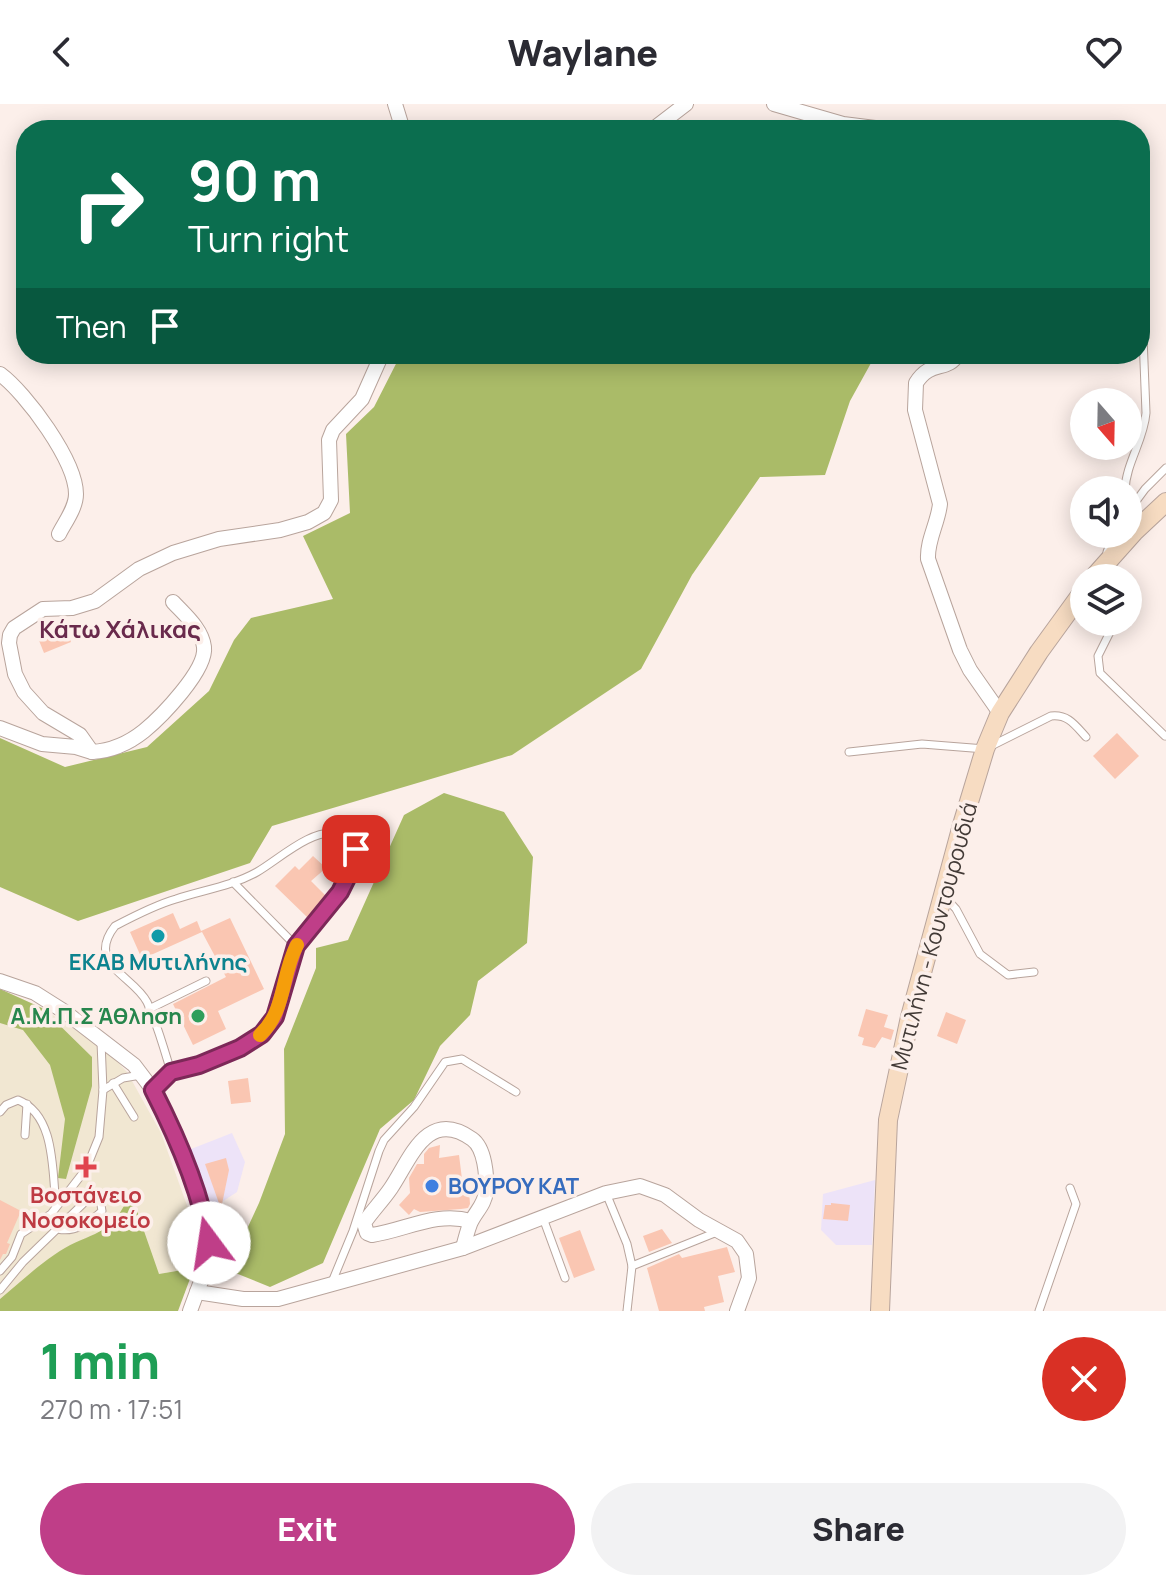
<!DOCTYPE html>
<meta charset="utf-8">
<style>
:root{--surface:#fff;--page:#f2f2f3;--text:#2b2b33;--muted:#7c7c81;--accent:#bf3e88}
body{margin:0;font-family:Manrope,sans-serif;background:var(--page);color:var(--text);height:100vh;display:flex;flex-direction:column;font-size:30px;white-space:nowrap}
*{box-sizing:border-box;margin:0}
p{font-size:26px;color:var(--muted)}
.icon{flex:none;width:44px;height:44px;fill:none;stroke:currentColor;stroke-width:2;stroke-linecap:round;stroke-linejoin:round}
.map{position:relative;height:1207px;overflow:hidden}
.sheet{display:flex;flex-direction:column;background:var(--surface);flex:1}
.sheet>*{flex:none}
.hud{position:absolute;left:16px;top:16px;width:1134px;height:244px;border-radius:32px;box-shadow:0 4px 20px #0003;background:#0b6e4f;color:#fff;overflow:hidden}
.needle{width:52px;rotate:160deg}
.buttons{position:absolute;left:1070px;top:284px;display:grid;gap:16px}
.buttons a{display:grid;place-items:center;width:72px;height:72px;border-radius:50%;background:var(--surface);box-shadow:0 4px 20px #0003;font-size:40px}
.pin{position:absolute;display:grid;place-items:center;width:68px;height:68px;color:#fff;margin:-34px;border-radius:16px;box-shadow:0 4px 12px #0006}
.me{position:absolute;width:88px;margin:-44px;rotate:346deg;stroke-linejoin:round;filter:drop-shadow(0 0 6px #0008)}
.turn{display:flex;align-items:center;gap:28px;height:168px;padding:0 40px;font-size:36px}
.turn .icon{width:104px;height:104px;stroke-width:2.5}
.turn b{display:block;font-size:56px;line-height:68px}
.then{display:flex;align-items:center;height:76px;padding:0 40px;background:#0003;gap:16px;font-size:30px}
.round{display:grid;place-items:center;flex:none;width:84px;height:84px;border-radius:42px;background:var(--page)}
.head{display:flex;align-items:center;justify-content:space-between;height:136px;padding:0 40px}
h1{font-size:48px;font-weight:800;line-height:60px;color:#1e9e55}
.button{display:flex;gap:16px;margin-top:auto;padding:16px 40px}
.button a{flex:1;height:92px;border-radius:48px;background:var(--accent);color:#fff;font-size:32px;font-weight:800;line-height:92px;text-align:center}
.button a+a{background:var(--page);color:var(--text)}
header{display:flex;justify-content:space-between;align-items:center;height:104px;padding:0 40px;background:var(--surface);font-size:36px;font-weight:800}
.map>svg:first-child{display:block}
</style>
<header><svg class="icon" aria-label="back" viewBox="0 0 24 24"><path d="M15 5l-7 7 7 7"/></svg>Waylane<svg class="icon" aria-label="heart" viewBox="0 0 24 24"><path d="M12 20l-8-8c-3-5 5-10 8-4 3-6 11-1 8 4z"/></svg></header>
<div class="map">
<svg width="1166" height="1207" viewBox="0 0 1166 1207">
<rect width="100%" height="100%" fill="#fcefea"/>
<g fill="#ede3f8">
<polygon points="232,1029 245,1058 237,1088 208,1107 186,1047"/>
<polygon points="875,1076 872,1141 836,1141 821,1126 823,1090"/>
</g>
<polygon fill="#f1e7d2" points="0,885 42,904 106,946 127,968 161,1029 198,1132 194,1164 159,1170 118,1114 95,1130 57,1149 0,1195"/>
<g fill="#aabb68">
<polygon points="401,250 531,250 535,252 547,250 876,250 850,297 825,371 760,373 692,471 641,565 512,651 272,722 250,759 78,817 0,783 0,634 65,663 147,643 209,587 234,536 251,514 333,495 303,432 350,409 346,330 374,303"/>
<polygon points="444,689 504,708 533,753 527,839 478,877 470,911 440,942 414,996 380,1025 323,1159 270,1183 228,1166 259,1099 285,1030 284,945 316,864 316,844 348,836 404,711"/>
<polygon points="0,885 42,904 92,953 92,982 66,1075 58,1074 65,1015 50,961 23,926 0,919"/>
<path d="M 127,1096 L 137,1107 L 159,1170 L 194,1164 L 178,1207 L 0,1207 L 0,1195 C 18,1180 35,1164 54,1151 C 84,1129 109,1135 127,1096 Z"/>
</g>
<g fill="#fac6b2">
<polygon points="65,523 71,538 44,549 38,534"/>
<polygon points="1117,629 1139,652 1115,675 1093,652"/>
<polygon points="313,752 326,764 311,777 327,793 307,813 275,782 295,762 299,766"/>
<polygon points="173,809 180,825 197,817 201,827 230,814 264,885 218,907 226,925 193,941 173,900 226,873 202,828 142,855 130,828"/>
<polygon points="866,905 888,911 884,923 894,926 891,936 882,933 875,944 862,941 864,934 858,932"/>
<polygon points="946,908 966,916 957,940 937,932"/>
<polygon points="248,974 251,998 231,1000 228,977"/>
<polygon points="440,1041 439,1054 459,1051 462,1075 468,1074 470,1100 468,1104 461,1105 420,1108 414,1105 409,1111 399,1101 410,1089 409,1074 417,1060 424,1060 424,1050 429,1044"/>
<polygon points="226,1054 229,1066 221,1105 205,1060"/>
<polygon points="0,1096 21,1107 7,1139 10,1140 6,1150 3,1150 0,1156"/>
<polygon points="831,1099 850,1101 848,1117 823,1115 825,1101 831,1101"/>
<polygon points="662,1125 672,1139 649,1148 643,1132"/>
<polygon points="580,1126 595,1166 574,1174 559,1134"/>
<polygon points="727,1143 735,1168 718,1172 724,1198 704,1203 705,1207 659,1207 647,1164 679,1150 682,1154"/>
</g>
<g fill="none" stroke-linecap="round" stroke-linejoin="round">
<g stroke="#b8a49c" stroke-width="9">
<g id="service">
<path d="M 1125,386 C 1126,359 1144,336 1146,309 L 1140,156"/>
<polyline points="1128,408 1145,385 1166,364"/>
<polyline points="1107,448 1114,430"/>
<polyline points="1115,518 1098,552 1100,569 1165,632"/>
<path d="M 849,648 L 922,640 L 985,645 L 1051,612 C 1068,610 1075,621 1086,633"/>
<polyline points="233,778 296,842"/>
<polyline points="945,793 956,805 980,850 1008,871 1034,868"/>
<polyline points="149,905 206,877"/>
<polyline points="113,979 134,1013"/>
<polyline points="103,986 123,974 141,971"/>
<path d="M 153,986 L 171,968 C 164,945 157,919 147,898 C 134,872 85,860 115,822 C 134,812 155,801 176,795 C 203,786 232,782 257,768 C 278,756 313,723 338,730 C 391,747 310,821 296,842 C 280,869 286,902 264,927 C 243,951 201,961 171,968"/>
<path d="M 0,1008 L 6,1001 L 18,996 C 56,1011 52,1068 56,1102"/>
<polyline points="25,1031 27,1000"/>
<polyline points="606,1089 627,1140 632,1162 717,1128"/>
<polyline points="543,1114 565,1174"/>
<polyline points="0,1167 12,1153 21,1130 51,1110 86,1065 99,1033 103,986 101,938"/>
<polyline points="332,1178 353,1127 379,1047 384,1036 414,1003 445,958 462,955 516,988"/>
<path d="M 0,1186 L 23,1158 L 91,1092 L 100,1095 L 102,1107 C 90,1118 75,1129 58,1125"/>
<polyline points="627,1207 632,1162"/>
<polyline points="1039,1207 1076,1100 1070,1084"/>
</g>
</g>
<g stroke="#b8a49c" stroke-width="16">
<g id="minor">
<polyline points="395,0 403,26"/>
<polyline points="774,0 843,20 891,26"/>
<polyline points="652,26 686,0"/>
<path d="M 958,250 C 947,269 931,255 916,279 L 915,306 L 940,400 C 938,419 927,436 928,455 L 960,546 L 970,566 L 1000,609"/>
<path d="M 0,270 C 26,289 76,357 76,390 C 76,404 65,418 59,430"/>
<polyline points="0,624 42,640 76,643 92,648 80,631 43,609 24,588 15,570 9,539 10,531 14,524 43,505 72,504 95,497 139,465 173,449 219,435 280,426 308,418 324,409 331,396 329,336 333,326 362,295 382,250"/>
<path d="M 92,648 C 110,647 129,639 144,627 C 161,613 207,566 204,543 C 202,525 185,511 173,498"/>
<polyline points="0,877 35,889 65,908 134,961 153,986 171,1020 206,1119 209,1139 207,1161 190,1207"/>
<path d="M 463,1144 C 465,1136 467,1128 470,1120 C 475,1108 485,1101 486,1087 C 487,1072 485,1044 472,1035 C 427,1003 410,1056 391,1084 C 383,1096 372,1107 364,1119 L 367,1129 L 372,1131 C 406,1126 436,1107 471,1117"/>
<polyline points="197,1188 243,1195 278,1195 463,1144 606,1089 640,1082 665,1091 699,1116 737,1137 746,1150 749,1174 737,1207"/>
</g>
</g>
<g stroke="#b8a49c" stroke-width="20">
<g id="secondary">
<polyline points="1093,474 1134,428 1166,398"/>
<polyline points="880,1207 888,1016 910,913 962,721 985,645 1000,609 1039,548 1084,486"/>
</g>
</g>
<use href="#service" stroke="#fff" stroke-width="7"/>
<use href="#minor" stroke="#fff" stroke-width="14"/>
<use href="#secondary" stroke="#f7dcc2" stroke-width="18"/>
</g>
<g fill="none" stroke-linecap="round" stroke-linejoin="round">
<g stroke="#7c2858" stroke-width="20">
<path id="route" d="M 209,1139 C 201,1088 176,1031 153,986 L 171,968 L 199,961 L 240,944 L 262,930 L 275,913 L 296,842 L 340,788 L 356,756 L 356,745"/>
</g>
<use href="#route" stroke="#bf3e88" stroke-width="14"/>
<path stroke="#f59e0b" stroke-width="14" d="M 260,931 C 286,907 281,871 297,841"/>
</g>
<circle fill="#0f9aa8" stroke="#fcefea" stroke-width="3" cx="158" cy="832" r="8"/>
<circle fill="#2e9e5b" stroke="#fcefea" stroke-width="3" cx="198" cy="912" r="8"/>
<path fill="#e0444e" stroke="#fcefea" stroke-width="3" d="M82 1051h8v8h8v8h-8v8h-8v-8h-8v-8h8z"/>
<circle fill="#3f7fe0" stroke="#fcefea" stroke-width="3" cx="432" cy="1082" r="8"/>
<g text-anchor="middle" stroke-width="7" stroke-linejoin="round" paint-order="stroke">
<g font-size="22" fill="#423a36" stroke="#fcefea">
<text transform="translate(934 832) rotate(-75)" y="8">Μυτιλήνη - Κουντουρουδιά</text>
</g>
<g font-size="22" font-weight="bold" fill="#0d838f" stroke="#fcefea">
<text x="158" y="866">ΕΚΑΒ Μυτιλήνης</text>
</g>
<g font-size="22" font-weight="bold" fill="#27864d" stroke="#fcefea" text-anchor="end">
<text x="182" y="920">Α.Μ.Π.Σ Άθληση</text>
</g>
<g font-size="22" font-weight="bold" fill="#366cbe" stroke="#fcefea" text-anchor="start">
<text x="448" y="1090">ΒΟΥΡΟΥ ΚΑΤ</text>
</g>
<g font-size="22" font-weight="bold" fill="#be3a42" stroke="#fcefea">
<text x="86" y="1099">Βοστάνειο<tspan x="86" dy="25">Νοσοκομείο</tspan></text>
</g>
<g font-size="24" font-weight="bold" fill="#692a4c" stroke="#fcefea">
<text x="120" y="534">Κάτω Χάλικας</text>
</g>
</g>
</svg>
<div class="buttons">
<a><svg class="needle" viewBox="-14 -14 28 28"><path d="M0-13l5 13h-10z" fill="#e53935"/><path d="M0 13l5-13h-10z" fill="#7c7c81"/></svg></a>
<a><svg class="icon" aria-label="sound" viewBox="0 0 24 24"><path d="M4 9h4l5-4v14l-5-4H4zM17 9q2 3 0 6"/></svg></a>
<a><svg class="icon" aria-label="layers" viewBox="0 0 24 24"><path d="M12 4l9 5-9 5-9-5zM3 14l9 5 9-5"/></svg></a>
</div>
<div class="pin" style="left:356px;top:745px;background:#d93025"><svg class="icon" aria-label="arrive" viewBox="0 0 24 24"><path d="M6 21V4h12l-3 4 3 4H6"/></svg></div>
<svg class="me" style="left:209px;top:1139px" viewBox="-20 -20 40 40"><circle r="19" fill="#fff"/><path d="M0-13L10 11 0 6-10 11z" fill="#bf3e88"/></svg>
<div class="hud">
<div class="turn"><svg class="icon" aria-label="right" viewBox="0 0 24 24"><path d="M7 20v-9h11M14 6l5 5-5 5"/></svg><div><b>90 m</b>Turn right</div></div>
<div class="then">Then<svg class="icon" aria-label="arrive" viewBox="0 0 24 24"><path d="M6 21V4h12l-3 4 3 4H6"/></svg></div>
</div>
</div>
<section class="sheet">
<div class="head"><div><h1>1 min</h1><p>270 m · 17:51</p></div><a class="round" style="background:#d93025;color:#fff"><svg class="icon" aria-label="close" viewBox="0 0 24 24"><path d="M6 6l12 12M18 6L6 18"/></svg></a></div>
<div class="button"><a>Exit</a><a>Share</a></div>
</section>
